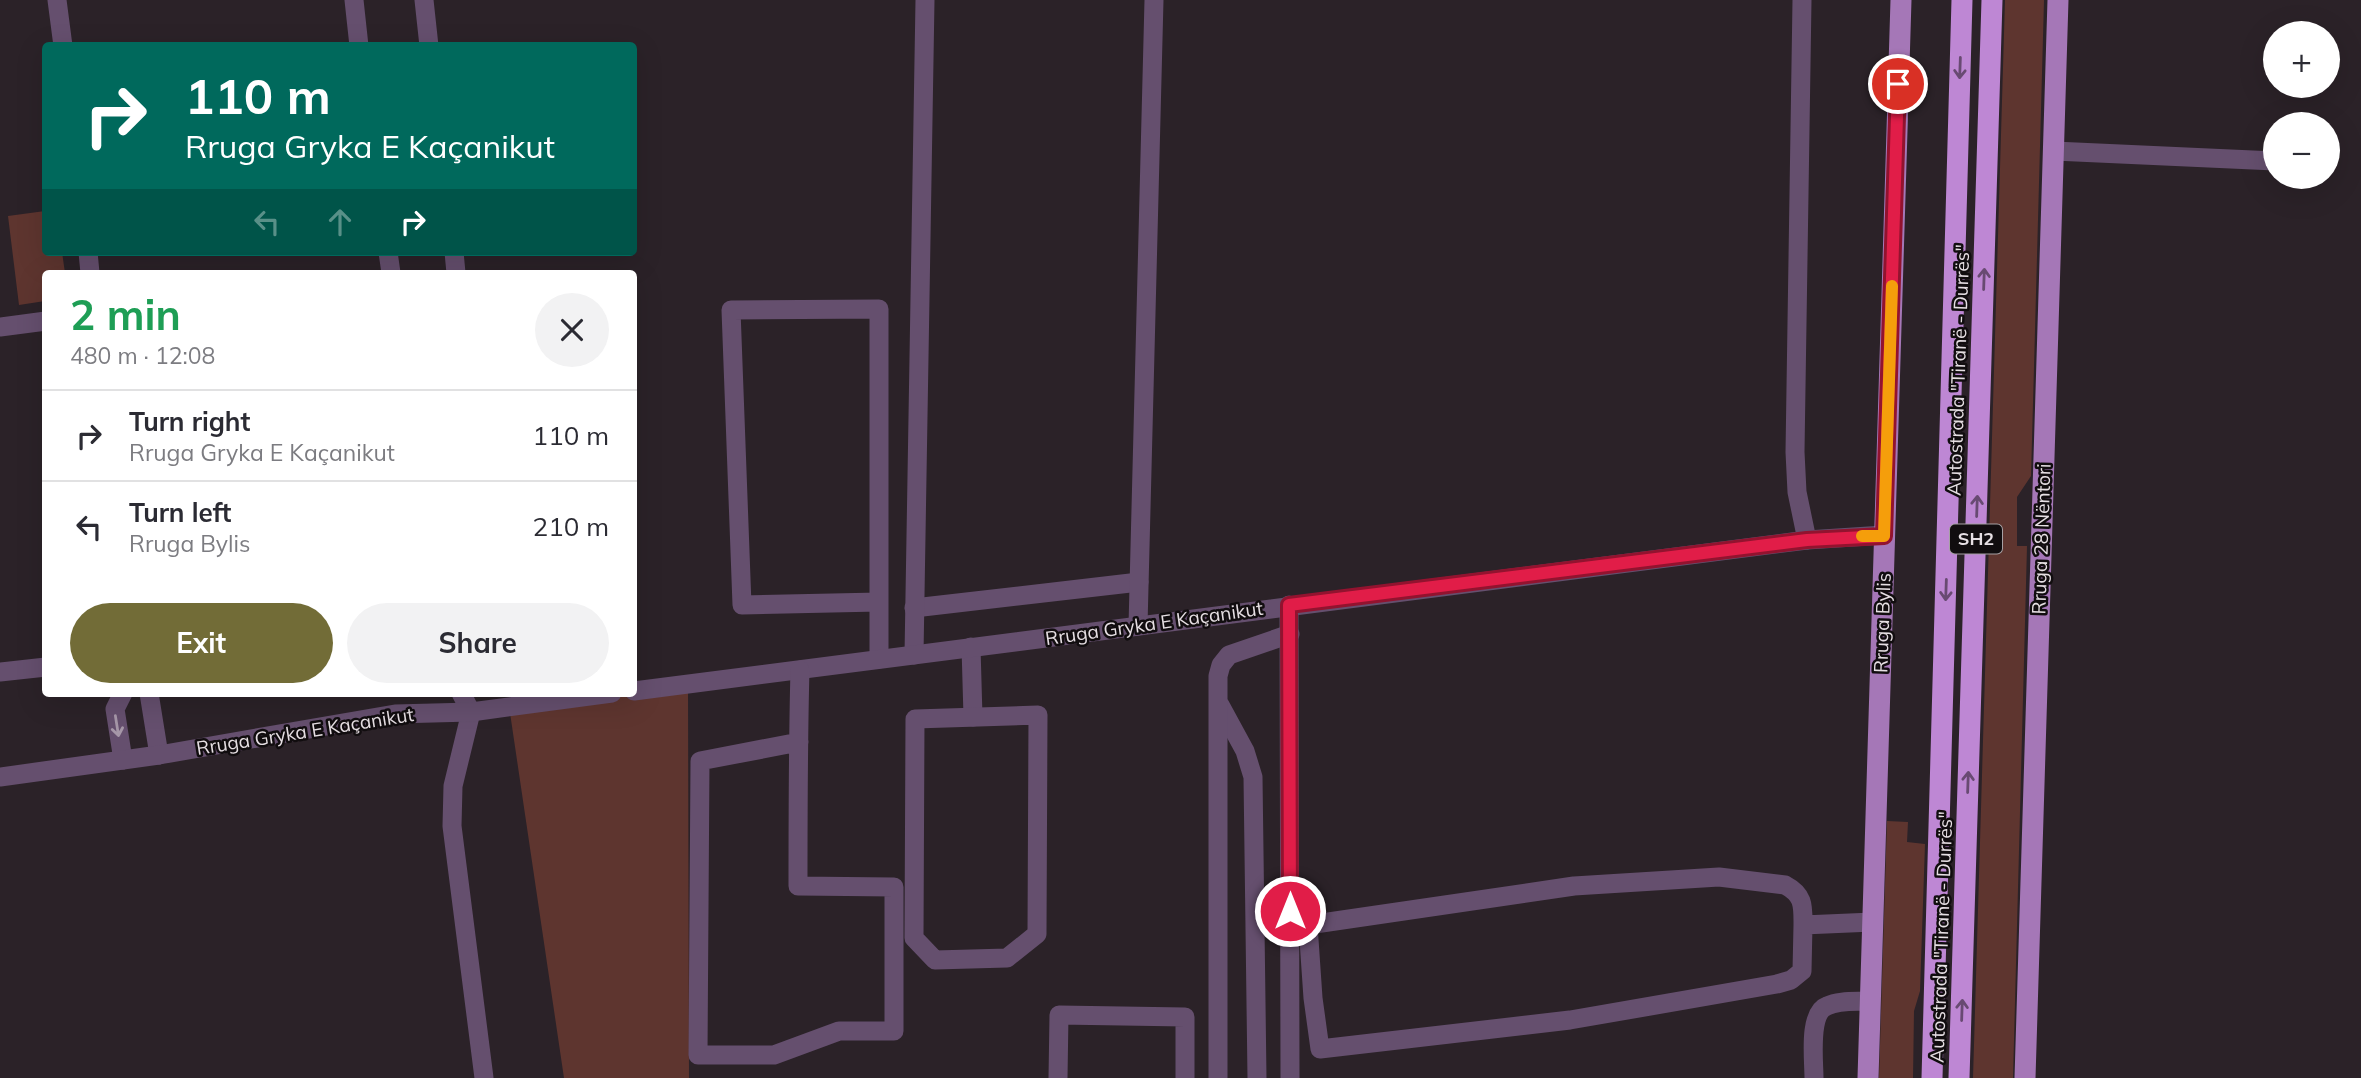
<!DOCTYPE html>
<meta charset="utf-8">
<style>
:root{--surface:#fff;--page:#f2f2f3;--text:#2b2b33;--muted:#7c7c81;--line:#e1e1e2;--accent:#726c37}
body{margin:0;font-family:Mulish,sans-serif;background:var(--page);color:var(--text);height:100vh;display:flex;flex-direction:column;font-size:26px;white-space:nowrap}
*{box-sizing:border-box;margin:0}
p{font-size:23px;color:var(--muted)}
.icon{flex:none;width:38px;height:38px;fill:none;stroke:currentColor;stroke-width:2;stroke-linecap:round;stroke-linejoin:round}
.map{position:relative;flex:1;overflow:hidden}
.panel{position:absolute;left:42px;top:270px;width:595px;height:427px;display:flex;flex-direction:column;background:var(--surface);border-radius:7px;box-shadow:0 7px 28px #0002}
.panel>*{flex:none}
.guide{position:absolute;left:42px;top:42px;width:595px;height:214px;border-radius:7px;box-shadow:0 7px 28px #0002;background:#00695c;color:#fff;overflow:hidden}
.buttons{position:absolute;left:2263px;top:21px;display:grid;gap:14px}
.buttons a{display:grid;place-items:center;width:77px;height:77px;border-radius:50%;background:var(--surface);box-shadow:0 7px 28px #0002;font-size:35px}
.pin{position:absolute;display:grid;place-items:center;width:60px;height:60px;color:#fff;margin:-30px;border:4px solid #fff;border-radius:50%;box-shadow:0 2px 7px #0007}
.me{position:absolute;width:77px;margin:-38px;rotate:0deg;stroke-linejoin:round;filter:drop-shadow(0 0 5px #0008)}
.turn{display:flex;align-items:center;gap:24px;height:147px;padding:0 28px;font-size:32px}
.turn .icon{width:91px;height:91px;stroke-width:2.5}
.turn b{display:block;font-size:49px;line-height:60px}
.lanes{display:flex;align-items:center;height:66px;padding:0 28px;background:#0003;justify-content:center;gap:35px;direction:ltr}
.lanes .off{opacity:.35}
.round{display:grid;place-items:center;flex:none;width:74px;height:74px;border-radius:37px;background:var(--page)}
.head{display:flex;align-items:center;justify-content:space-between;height:119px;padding:0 28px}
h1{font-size:42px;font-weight:700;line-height:52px;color:#1e9e55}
.action{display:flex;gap:14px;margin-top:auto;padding:14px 28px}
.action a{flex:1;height:80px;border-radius:42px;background:var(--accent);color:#fff;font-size:28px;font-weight:700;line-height:80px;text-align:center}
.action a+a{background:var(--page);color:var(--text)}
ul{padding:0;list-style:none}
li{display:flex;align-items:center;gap:21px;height:91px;padding:0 28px;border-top:2px solid var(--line)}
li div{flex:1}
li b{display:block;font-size:26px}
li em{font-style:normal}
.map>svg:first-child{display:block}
</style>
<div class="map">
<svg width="2361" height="1078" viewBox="0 0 2361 1078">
<rect width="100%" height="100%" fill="#2b2228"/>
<g fill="#5e352f">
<polygon points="2005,0 2044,0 2031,476 2017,497 2017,546 2027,546 2013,1078 1973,1078"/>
<polygon points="45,211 46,252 62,252 65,273 46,273 45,301 19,305 8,216"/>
<path d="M 688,684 L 689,1078 L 564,1078 L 509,706 C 568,699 628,694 688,684 Z"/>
<polygon points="1887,821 1908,822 1907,842 1925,844 1920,991 1914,1011 1913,1078 1879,1078"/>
</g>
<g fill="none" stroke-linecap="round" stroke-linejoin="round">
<g stroke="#654f6e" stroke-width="19">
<polyline points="57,0 63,46"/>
<polyline points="354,0 359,46"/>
<polyline points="424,0 429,46"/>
<polyline points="1802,0 1795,452 1797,492 1807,540"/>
<polyline points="2054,151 2275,161"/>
<polyline points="88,252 90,273"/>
<polyline points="388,252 391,273"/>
<polyline points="454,252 456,273"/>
<polyline points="0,327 46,321"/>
<polyline points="1289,605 1290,1078"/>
<polyline points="914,608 1139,582"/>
<polyline points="1138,626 1154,0"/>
<polyline points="971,647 973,717"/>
<polyline points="914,655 925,0"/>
<polyline points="879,659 879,309 731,310 742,605 879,602"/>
<polyline points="0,672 46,667"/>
<polyline points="634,691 1807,540 1884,535"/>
<polyline points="149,693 159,755"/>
<polyline points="461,693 471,712 453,786 452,826 484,1078"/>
<polyline points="1220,705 1245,751 1253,777 1257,1078"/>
<polygon points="1038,715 1037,934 1007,958 935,960 914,938 915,719"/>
<path d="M 799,742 L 700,761 L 698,1055 L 774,1055 L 839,1031 L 894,1031 L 894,887 L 798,886 C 798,814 798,742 800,670"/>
<polyline points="123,760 115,709 123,693"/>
<polyline points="0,777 159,755 395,714 471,712 612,693"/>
<path d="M 1803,925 C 1803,906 1804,895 1785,885 L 1719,877 L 1574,886 L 1308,925 L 1313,998 L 1320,1049 L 1570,1020 L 1777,984 L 1791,980 L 1802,971 L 1803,925 L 1873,922"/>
<polyline points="1058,1078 1059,1015 1185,1017 1185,1078"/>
<polyline points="1218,1078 1218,676 1221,665 1229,655 1290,634"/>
<path d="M 1814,1078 C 1814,1060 1808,1013 1827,1006 C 1839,1000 1857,1002 1870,1001"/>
</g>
<g stroke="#a577b7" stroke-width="21">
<polyline points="1868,1078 1901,0"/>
<polyline points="2025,1078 2058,0"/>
</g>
<g stroke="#be87d4" stroke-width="21">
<polyline points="1932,1078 1962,0"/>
<polyline points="1959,1078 1992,0"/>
</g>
</g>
<defs><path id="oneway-shaft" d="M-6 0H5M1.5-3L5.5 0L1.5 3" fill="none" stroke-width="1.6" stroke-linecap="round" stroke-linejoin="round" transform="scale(1.75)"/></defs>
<g stroke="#684a72">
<use href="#oneway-shaft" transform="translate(1960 68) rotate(92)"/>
<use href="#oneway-shaft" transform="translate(1984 279) rotate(-88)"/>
<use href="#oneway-shaft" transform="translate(1977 506) rotate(-88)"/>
<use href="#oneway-shaft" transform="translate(1946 590) rotate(92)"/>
<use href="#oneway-shaft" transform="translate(1968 782) rotate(-88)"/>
<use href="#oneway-shaft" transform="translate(1962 1010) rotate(-88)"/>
</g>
<use stroke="#a697a8" href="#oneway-shaft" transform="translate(117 726) rotate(81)"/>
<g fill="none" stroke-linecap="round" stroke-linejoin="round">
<g stroke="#92132f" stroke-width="18">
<polyline id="route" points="1290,911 1289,605 1807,540 1884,536 1898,84"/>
</g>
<use href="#route" stroke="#e11d48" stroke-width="12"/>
<polyline stroke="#f59e0b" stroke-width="12" points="1862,536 1884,536 1892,286"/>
</g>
<g text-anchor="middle" stroke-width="5" stroke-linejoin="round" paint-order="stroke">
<rect fill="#110d0f" stroke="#a6a0a3" stroke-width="2" x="1950" y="524.5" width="52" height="29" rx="5"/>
<g font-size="18" font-weight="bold" fill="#e6dfe3">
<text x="1976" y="545">SH2</text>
</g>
<g font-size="19" fill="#e6dfe3" stroke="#110d0f">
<text transform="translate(1958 370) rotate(-88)" y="7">Autostrada "Tiranë - Durrës"</text>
<text transform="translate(2041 539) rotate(-88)" y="7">Rruga 28 Nëntori</text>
<text transform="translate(1154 623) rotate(-8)" y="7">Rruga Gryka E Kaçanikut</text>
<text transform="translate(1882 623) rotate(-88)" y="7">Rruga Bylis</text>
<text transform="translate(305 731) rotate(-9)" y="7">Rruga Gryka E Kaçanikut</text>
<text transform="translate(1941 937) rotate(-88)" y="7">Autostrada "Tiranë - Durrës"</text>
</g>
</g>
</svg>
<div class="buttons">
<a>+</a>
<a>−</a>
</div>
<div class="pin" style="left:1898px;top:84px;background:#d93025"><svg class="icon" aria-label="arrive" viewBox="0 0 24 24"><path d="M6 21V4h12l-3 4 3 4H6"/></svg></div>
<svg class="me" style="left:1290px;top:911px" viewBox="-20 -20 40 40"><circle r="17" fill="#e11d48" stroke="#fff" stroke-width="3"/><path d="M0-11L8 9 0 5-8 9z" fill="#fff"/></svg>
<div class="guide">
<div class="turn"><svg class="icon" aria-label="right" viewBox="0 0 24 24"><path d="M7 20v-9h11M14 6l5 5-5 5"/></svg><div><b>110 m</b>Rruga Gryka E Kaçanikut</div></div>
<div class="lanes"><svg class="icon off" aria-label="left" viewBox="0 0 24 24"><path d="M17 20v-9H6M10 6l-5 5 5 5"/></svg><svg class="icon off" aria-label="ahead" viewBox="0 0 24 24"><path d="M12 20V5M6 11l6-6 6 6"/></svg><svg class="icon" aria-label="right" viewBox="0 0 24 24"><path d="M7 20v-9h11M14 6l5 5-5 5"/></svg></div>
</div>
<section class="panel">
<div class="head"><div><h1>2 min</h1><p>480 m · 12:08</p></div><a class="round"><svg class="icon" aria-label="close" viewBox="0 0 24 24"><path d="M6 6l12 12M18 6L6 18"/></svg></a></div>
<ul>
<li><svg class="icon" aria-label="right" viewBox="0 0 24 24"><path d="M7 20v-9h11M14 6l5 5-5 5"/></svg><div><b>Turn right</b><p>Rruga Gryka E Kaçanikut</p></div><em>110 m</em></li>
<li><svg class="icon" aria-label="left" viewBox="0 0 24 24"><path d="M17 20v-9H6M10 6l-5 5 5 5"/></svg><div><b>Turn left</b><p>Rruga Bylis</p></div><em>210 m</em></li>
</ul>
<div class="action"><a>Exit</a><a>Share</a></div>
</section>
</div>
